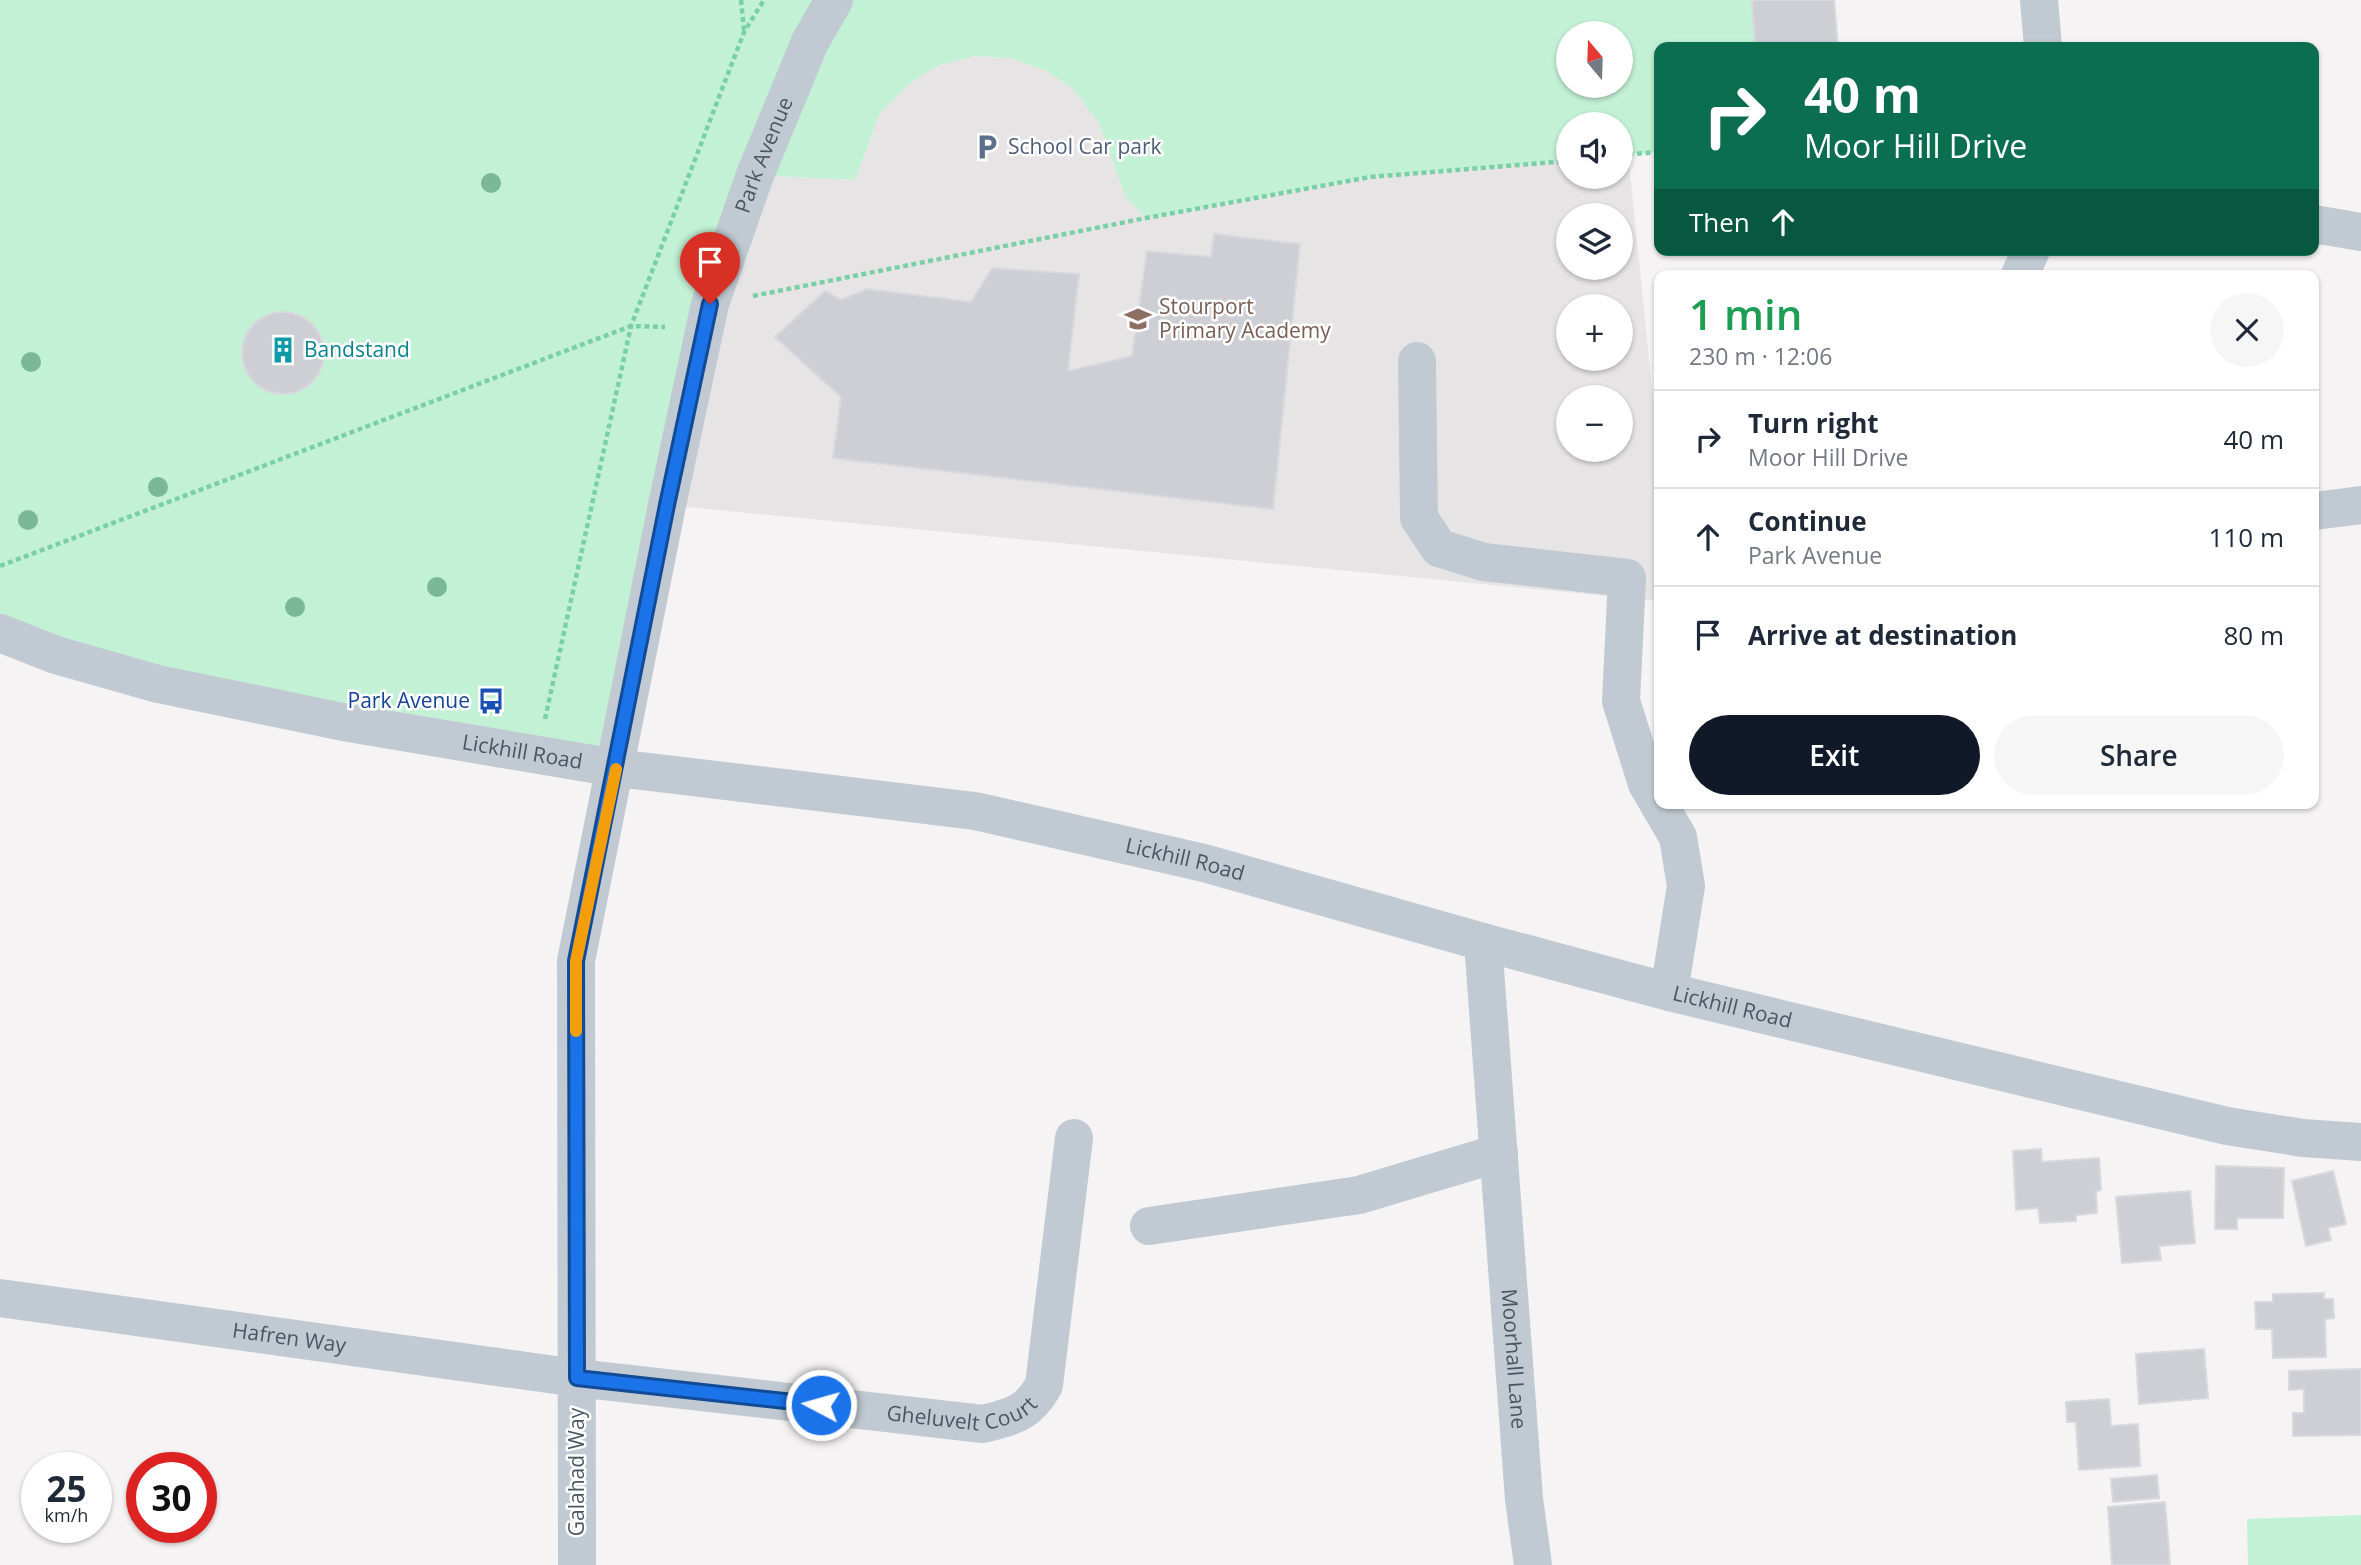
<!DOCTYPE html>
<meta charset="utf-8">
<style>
:root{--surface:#fff;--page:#f6f6f7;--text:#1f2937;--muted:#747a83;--line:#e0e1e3;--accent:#111827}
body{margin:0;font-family:"Open Sans",sans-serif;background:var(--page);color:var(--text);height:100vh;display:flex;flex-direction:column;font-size:26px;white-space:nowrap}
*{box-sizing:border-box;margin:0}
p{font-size:23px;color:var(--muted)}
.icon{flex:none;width:38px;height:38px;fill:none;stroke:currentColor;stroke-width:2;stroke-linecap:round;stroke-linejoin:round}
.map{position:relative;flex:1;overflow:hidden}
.details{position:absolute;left:1654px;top:270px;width:665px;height:539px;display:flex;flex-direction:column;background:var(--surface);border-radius:14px;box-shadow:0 2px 5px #0004}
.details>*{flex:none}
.top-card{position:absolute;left:1654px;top:42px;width:665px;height:214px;border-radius:14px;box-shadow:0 2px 5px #0004;background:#0b6e4f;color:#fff;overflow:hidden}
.needle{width:46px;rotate:341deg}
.controls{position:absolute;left:1556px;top:21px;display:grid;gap:14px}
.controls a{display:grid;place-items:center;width:77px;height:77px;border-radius:50%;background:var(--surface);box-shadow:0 2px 5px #0004;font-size:35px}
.speed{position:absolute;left:21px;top:1452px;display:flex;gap:14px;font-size:35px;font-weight:700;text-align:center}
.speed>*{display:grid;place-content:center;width:91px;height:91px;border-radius:50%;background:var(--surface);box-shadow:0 2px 5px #0004;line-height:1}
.speed small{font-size:18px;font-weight:400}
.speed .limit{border:10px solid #d22;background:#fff;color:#111}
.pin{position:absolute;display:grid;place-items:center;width:60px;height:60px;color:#fff;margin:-72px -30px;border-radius:50% 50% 50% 0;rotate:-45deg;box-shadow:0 0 7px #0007}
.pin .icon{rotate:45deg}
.me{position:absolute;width:77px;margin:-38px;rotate:276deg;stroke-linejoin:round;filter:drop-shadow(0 0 5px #0008)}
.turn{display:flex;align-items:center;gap:24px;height:147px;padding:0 35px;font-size:32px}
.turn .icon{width:91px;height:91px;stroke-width:2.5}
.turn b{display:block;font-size:49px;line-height:60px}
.then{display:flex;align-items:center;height:66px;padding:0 35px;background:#0003;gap:14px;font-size:26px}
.round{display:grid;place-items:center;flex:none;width:74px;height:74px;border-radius:37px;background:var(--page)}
.summary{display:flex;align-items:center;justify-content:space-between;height:119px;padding:0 35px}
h1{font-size:42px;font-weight:600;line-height:52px;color:#1e9e55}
.cta{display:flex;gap:14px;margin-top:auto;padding:14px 35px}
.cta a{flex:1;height:80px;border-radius:42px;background:var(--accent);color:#fff;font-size:28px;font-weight:600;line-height:80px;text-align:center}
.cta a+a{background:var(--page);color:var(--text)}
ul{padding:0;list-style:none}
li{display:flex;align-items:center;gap:21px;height:98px;padding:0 35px;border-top:2px solid var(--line)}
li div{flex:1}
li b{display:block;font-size:26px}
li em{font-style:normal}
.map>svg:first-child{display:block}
</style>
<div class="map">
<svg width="2361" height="1565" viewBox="0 0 2361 1565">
<rect width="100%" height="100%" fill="#f5f3f3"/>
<path fill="#e6e4e5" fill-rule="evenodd" d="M 975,56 L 1010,58 L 1045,70 L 1072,88 L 1099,123 L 1126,197 L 1146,218 L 1370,177 L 1568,161 L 1568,177 L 1620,177 L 1621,155 L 1628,154 L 1659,456 L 1659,601 L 667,505 L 755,175 L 855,180 L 880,113 L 910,83 L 937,66 ZM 1568,215 L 1620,215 L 1620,268 L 1568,268 ZM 1568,306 L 1620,306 L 1620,359 L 1568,359 ZM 1568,397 L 1620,397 L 1620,450 L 1568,450 Z"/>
<g fill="#c3f1d5" fill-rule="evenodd">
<path d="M 0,0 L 1834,0 L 1838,47 L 1659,47 L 1659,152 L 1621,155 L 1620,124 L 1568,124 L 1568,161 L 1370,177 L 1146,218 L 1126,198 L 1099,123 L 1072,88 L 1045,70 L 1010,58 L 975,56 L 937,66 L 910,83 L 880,113 L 855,180 L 755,175 L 616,768 L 0,633 ZM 1568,33 L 1620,33 L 1620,86 L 1568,86 Z"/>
<polygon points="2361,1515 2361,1565 2248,1565 2247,1519"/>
</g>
<g fill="#cdcfd5" stroke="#d7d9de" stroke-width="2">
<polygon points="1752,0 1834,0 1838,47 1755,47"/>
<polygon points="1214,234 1300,244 1273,509 833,458 841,397 775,337 825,291 841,300 867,289 971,302 992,268 1079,274 1068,371 1132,356 1147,251 1211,257"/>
<circle cx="283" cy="353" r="41"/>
<polygon points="2041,1149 2042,1162 2099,1158 2101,1190 2096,1191 2097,1213 2076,1215 2076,1221 2040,1223 2038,1208 2016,1210 2013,1151"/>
<polygon points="2216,1166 2284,1168 2283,1218 2237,1218 2237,1229 2215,1229"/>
<polygon points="2333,1171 2346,1224 2328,1228 2331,1240 2306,1246 2292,1181"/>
<polygon points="2190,1191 2195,1243 2159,1246 2161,1260 2122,1263 2116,1197"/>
<polygon points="2324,1293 2324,1299 2333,1299 2334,1318 2325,1319 2326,1357 2273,1358 2272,1329 2256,1329 2255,1302 2273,1302 2273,1294"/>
<polygon points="2204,1349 2208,1398 2139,1404 2136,1354"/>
<polygon points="2361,1369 2361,1435 2293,1436 2293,1413 2304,1413 2304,1389 2289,1390 2289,1371"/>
<polygon points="2109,1399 2111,1426 2138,1424 2140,1466 2079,1470 2076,1422 2067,1422 2066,1402"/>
<polygon points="2157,1475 2159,1498 2113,1502 2111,1479"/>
<polygon points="2165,1502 2170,1565 2112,1565 2108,1507"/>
</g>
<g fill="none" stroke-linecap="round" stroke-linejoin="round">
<g stroke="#7ad0a6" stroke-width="4.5" stroke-dasharray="5 3.5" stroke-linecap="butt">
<polyline points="741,0 744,30"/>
<polyline points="1620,155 1659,152"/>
<polyline points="753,296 1146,218 1370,177 1568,161"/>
<polyline points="0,566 631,326 665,327"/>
<polyline points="545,719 631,326 744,32 764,0"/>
</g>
<g stroke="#c1cad2" stroke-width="38">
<polyline points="2039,0 2043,47"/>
<polyline points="2314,224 2361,232"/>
<polyline points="2020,275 2031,250"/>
<polyline points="1417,361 1419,518 1439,548 1484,562 1627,578 1621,701 1647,784 1678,837 1686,886 1669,992"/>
<polyline points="2314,511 2361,505"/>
<path id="s1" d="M 0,633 L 56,655 L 158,684 L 343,722 L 616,768 L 975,811 L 1204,863 L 1483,942 L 1669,992 L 2227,1126 L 2303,1138 L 2361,1142"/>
<path id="s2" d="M 1483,942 L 1524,1499 L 1533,1565"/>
<polyline points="1149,1226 1359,1195 1499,1153"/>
<path id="s3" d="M 0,1298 L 577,1378 L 983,1424 C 1013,1416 1028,1414 1044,1385 L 1074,1138"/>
<path id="s4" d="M 577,1565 L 576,961 L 667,505 L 710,304 L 755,175 L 810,42 L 834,0"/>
</g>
</g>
<g fill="#7bb799">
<circle cx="491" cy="183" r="10"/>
<circle cx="31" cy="362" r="10"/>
<circle cx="158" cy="487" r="10"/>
<circle cx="28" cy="520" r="10"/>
<circle cx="437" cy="587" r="10"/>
<circle cx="295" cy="607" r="10"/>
</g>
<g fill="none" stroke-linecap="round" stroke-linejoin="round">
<g stroke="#114b97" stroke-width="18">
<polyline id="route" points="710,304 667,505 576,961 577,1378 821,1405"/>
</g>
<use href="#route" stroke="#1a73e8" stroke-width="12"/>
<polyline stroke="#f59e0b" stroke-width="12" points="576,1031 576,961 616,769"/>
</g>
<defs>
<g id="parking-bare" transform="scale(2.1)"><path d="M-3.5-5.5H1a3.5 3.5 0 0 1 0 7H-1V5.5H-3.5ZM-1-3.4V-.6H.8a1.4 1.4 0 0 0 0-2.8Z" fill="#5c6f8a" stroke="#fff" stroke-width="2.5" paint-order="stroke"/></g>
<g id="school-bare" transform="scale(2.1)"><path d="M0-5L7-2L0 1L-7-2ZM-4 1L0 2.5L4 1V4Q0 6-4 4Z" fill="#8d6e63" stroke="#fff" stroke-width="2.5" paint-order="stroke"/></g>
<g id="building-bare" transform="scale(2.1)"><path d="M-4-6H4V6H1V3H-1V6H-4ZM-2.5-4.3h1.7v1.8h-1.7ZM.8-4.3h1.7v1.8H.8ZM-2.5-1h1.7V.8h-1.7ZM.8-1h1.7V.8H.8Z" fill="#0f9aa8" stroke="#fff" stroke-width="2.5" paint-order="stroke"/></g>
<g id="bus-bare" transform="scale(2.1)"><path d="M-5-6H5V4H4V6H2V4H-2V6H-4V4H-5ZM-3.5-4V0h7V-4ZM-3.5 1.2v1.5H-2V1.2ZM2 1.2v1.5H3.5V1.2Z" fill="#1a4fb4" stroke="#fff" stroke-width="2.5" paint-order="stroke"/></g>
</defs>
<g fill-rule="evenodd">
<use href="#parking-bare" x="987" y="147"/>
<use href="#school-bare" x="1138" y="319"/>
<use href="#building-bare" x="283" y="350"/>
<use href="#bus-bare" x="491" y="701"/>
</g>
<g text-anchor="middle" stroke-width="5" stroke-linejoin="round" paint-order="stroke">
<g font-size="21" fill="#4e5e75" stroke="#fff" text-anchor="start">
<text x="1008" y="154">School Car park</text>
</g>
<g font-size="21" fill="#4a5661" stroke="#fff">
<text dy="7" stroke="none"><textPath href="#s4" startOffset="1433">Park Avenue</textPath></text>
<text dy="7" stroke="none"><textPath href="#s1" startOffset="537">Lickhill Road</textPath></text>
<text dy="7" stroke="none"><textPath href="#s1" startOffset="1209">Lickhill Road</textPath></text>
<text dy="7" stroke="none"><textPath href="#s1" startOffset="1776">Lickhill Road</textPath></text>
<text dy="7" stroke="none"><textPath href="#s3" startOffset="292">Hafren Way</textPath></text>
<text dy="7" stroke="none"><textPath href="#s2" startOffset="418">Moorhall Lane</textPath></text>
<text dy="7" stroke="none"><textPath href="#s3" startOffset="971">Gheluvelt Court</textPath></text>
<text transform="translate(577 1472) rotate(-90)" y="7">Galahad Way</text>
</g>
<g font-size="21" fill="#785e54" stroke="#fff" text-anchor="start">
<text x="1159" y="314">Stourport<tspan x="1159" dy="24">Primary Academy</tspan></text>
</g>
<g font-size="21" fill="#0d838f" stroke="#fff" text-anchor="start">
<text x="304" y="357">Bandstand</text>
</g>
<g font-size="21" fill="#164399" stroke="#fff" text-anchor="end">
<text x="470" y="708">Park Avenue</text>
</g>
</g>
</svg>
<div class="controls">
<a><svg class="needle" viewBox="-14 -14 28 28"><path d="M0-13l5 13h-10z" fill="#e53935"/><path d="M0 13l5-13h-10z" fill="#747a83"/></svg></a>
<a><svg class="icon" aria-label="sound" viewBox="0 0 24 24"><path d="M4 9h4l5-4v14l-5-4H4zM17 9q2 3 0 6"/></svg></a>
<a><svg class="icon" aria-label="layers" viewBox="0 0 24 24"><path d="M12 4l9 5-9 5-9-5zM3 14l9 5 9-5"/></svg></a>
<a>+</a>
<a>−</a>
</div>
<div class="speed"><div>25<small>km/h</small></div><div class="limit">30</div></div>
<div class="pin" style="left:710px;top:304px;background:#d93025"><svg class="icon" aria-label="arrive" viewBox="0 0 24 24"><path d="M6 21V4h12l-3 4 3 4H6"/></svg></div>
<svg class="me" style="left:821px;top:1405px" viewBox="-20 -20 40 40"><circle r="17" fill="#1a73e8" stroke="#fff" stroke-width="3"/><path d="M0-11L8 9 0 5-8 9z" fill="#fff"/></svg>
<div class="top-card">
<div class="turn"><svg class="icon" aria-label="right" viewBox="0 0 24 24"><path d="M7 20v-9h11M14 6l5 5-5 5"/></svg><div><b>40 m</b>Moor Hill Drive</div></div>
<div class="then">Then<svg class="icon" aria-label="ahead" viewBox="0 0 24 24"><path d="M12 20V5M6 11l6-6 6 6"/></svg></div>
</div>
<section class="details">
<div class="summary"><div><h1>1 min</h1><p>230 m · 12:06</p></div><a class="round"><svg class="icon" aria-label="close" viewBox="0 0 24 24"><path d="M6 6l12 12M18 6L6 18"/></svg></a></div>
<ul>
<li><svg class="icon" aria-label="right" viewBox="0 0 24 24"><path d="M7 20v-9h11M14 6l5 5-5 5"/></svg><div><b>Turn right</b><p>Moor Hill Drive</p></div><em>40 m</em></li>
<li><svg class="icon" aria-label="ahead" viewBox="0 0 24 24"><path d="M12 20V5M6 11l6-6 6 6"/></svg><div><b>Continue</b><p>Park Avenue</p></div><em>110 m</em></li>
<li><svg class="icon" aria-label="arrive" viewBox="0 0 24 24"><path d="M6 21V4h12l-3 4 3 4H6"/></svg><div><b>Arrive at destination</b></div><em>80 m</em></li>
</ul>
<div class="cta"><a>Exit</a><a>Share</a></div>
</section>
</div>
